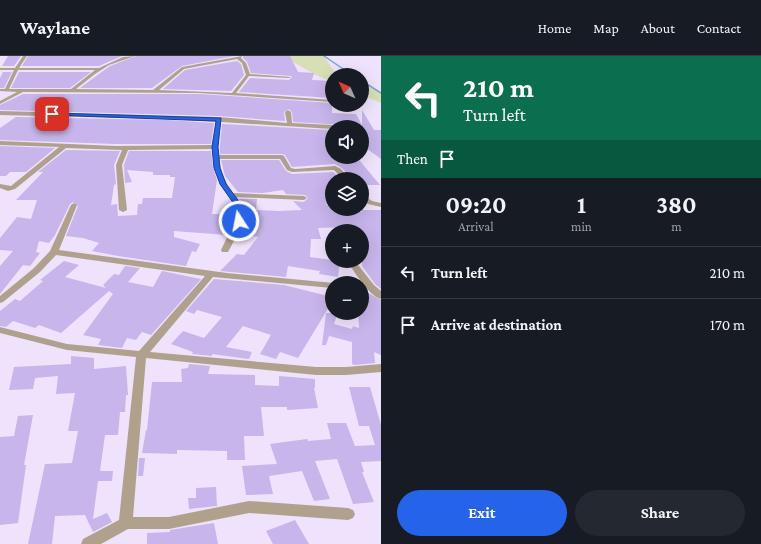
<!DOCTYPE html>
<meta charset="utf-8">
<style>
:root{--surface:#171b24;--page:#242831;--text:#f1f3f6;--muted:#9ea1a6;--line:#363941;--accent:#2563eb}
body{margin:0;font-family:"Crimson Pro",serif;background:var(--page);color:var(--text);height:100vh;display:flex;flex-direction:column;font-size:15px;white-space:nowrap}
*{box-sizing:border-box;margin:0}
p{font-size:13px;color:var(--muted)}
.icon{flex:none;width:22px;height:22px;fill:none;stroke:currentColor;stroke-width:2;stroke-linecap:round;stroke-linejoin:round}
.map{position:relative;flex:1;overflow:hidden}
.panel{display:flex;flex-direction:column;background:var(--surface);width:380px}
.panel>*{flex:none}
.banner{background:#0b6e4f;color:#fff;overflow:hidden}
.needle{width:26px;rotate:315deg}
.buttons{position:absolute;left:325px;top:12px;display:grid;gap:8px}
.buttons a{display:grid;place-items:center;width:44px;height:44px;border-radius:50%;background:var(--surface);box-shadow:0 4px 16px #0002;font-size:20px}
.pin{position:absolute;display:grid;place-items:center;width:34px;height:34px;color:#fff;margin:-17px;border-radius:8px;box-shadow:0 2px 6px #0006}
.me{position:absolute;width:44px;margin:-22px;rotate:349deg;stroke-linejoin:round;filter:drop-shadow(0 0 3px #0008)}
.turn{display:flex;align-items:center;gap:14px;height:84px;padding:0 16px;font-size:18px}
.turn .icon{width:52px;height:52px;stroke-width:2.5}
.turn b{display:block;font-size:28px;line-height:34px}
.then{display:flex;align-items:center;height:38px;padding:0 16px;background:#0003;gap:8px;font-size:15px}
.eta{display:flex;justify-content:space-evenly;align-items:center;height:68px;text-align:center}
.eta b{font-size:24px;font-weight:700;line-height:28px}
.action{display:flex;gap:8px;margin-top:auto;padding:8px 16px}
.action a{flex:1;height:46px;border-radius:24px;background:var(--accent);color:#fff;font-size:16px;font-weight:700;line-height:46px;text-align:center}
.action a+a{background:var(--page);color:var(--text)}
ul{padding:0;list-style:none}
li{display:flex;align-items:center;gap:12px;height:52px;padding:0 16px;border-top:1px solid var(--line)}
li div{flex:1}
li b{display:block;font-size:15px}
li em{font-style:normal}
header{display:flex;align-items:center;gap:24px;box-sizing:border-box;height:56px;padding:0 20px;background:var(--surface);border-bottom:1px solid var(--line)}
header strong{font-size:19px}
nav{display:flex;gap:22px;margin-inline-start:auto;font-size:14px}
main{display:flex;flex:1;min-height:0}
.map>svg:first-child{display:block}
</style>
<header>
<strong>Waylane</strong>
<nav><a>Home</a><a>Map</a><a>About</a><a>Contact</a></nav>
</header>
<main>
<div class="map">
<svg width="381" height="488" viewBox="0 0 381 488">
<rect width="100%" height="100%" fill="#efe2fc"/>
<g fill="#d8dfb6">
<polygon points="283,0 324,0 333,14 343,19 332,19 332,26 314,18"/>
<polygon points="362,28 381,37 381,47 362,39"/>
</g>
<g fill="none" stroke-linecap="round" stroke-linejoin="round">
<g stroke="#77a9cf" stroke-width="1.5">
<polyline points="324,0 352,19"/>
<polyline points="362,25 381,37"/>
</g>
</g>
<g fill="#c7b5eb">
<polygon points="8,0 21,0 14,10 2,10"/>
<polygon points="28,0 122,0 99,10 22,10"/>
<polygon points="136,0 234,0 182,10 152,32 80,32 110,10"/>
<polygon points="243,0 290,0 298,16 314,17 312,24 332,25 332,42 239,36 250,22 289,24 292,21 291,20 251,17 247,6 243,2"/>
<polygon points="237,5 241,8 244,19 231,35 163,33 185,14"/>
<polygon points="3,16 12,16 4,32 0,32 0,22"/>
<polygon points="19,16 91,16 70,32 11,32"/>
<polygon points="23,38 199,38 332,47 332,57 356,58 362,69 362,54 374,74 381,74 381,103 362,89 362,70 293,66 292,56 289,53 284,56 285,65 219,60 0,54 0,49"/>
<polygon points="16,61 167,64 214,67 211,88 116,88 0,84 0,72"/>
<polygon points="222,68 331,74 332,101 354,101 360,105 380,129 366,129 359,120 349,120 342,112 335,108 292,111 285,99 282,98 220,98 220,91"/>
<polygon points="0,90 55,92 26,116 10,116 6,120 0,120"/>
<polygon points="66,94 120,95 114,109 116,128 114,129 111,149 117,148 118,160 137,159 138,148 142,148 143,142 172,142 175,121 170,121 170,119 153,119 153,116 127,114 132,126 125,127 124,109 129,95 211,95 213,112 217,124 212,158 233,158 233,165 227,179 174,175 174,181 200,188 196,196 192,195 186,210 118,200 92,195 99,187 83,182 66,180 78,150 73,146 70,148 55,179 49,187 39,185 36,196 40,197 30,210 23,209 0,238 0,210 13,195 0,194 0,182 17,161 31,163 37,144 16,144 43,116 38,116"/>
<polygon points="221,104 279,104 286,115 292,118 333,116 339,121 332,121 332,144 328,144 325,147 327,149 332,150 332,155 362,156 361,154 381,154 381,233 375,228 362,210 362,175 346,175 346,171 318,172 321,183 311,183 310,201 340,205 338,221 319,218 320,215 288,210 286,221 220,215 237,198 244,199 258,181 238,179 243,162 243,155 239,143 257,143 256,154 279,155 302,154 293,145 304,146 308,142 305,139 286,138 283,134 263,137 238,136 225,120"/>
<polygon points="64,205 79,209 65,221 106,232 103,229 114,218 119,219 125,210 140,212 128,226 153,231 162,215 201,223 151,279 142,276 136,284 127,282 122,292 98,289 101,283 83,279 113,238 109,235 61,277 39,269 35,272 13,265 6,271 0,270 0,255 15,243 20,245 43,225 40,224"/>
<polygon points="214,223 284,229 332,241 332,246 298,302 280,296 276,303 260,298 271,279 243,270 226,291 252,296 249,303 212,298 212,300 192,298 193,296 171,288 183,275 204,282 222,261 197,254 194,258 186,255"/>
<polygon points="364,237 370,238 381,244 381,299 374,296 375,307 355,309 352,308 352,286 329,280 326,289 322,289 326,257 338,257 334,268 352,273 353,270 359,272 358,257 362,257 362,255 364,255"/>
<polygon points="71,300 94,302 94,313 126,310 128,339 126,339 125,356 120,356 118,379 105,379 100,415 113,415 112,425 98,425 93,463 107,457 112,466 93,476 85,459 55,460 52,488 28,488 45,408 72,407 78,375 68,375 75,337 56,338 58,320 35,322 33,333 9,334 14,311 71,308"/>
<polygon points="189,308 210,310 208,318 255,319 255,329 279,330 279,320 315,323 315,332 314,332 318,352 287,354 287,351 261,351 264,380 244,380 245,404 227,404 227,395 177,394 177,398 142,397 146,374 147,374 152,326 182,326 181,313 188,312"/>
<polygon points="349,331 370,331 381,369 381,405 361,406 364,416 362,416 374,446 353,448 337,403 315,405 330,443 314,445 302,415 269,420 273,438 246,439 242,410 277,408 270,388 307,383 308,385 331,383 327,367 346,367 355,390 375,389 369,370 359,370"/>
<polygon points="33,359 24,409 26,409 18,467 0,469 0,381 14,380 18,360"/>
<polygon points="139,402 145,402 143,420 138,420"/>
<polygon points="216,431 217,450 189,453 188,442 196,442 196,432"/>
<polygon points="295,464 309,488 273,488 266,475"/>
<polygon points="214,467 218,488 147,488 147,477 170,476 170,474 176,473"/>
</g>
<g fill="none" stroke-linecap="round" stroke-linejoin="round">
<g fill="#b0a18c" fill-rule="evenodd">
<path d="M 23,0 L 27,0 L 19,12 L 99,12 L 123,1 L 135,0 L 109,9 L 95,18 L 76,33 L 153,34 L 182,11 L 242,0 L 241,2 L 246,7 L 250,18 L 291,21 L 289,22 L 249,20 L 236,37 L 332,44 L 332,46 L 199,37 L 23,36 L 0,48 L 0,45 L 17,36 L 0,35 L 0,33 L 5,33 L 14,14 L 0,14 L 0,12 L 15,12 ZM 237,3 L 242,7 L 246,19 L 232,37 L 159,34 L 184,13 ZM 18,14 L 95,14 L 71,33 L 9,33 Z"/>
<path d="M 288,54 L 291,56 L 292,67 L 332,69 L 335,71 L 332,71 L 332,73 L 221,66 L 218,91 L 219,99 L 282,99 L 284,100 L 291,112 L 295,113 L 335,110 L 341,113 L 349,123 L 343,123 L 334,114 L 292,116 L 287,114 L 280,103 L 219,103 C 221,116 225,126 233,137 L 304,140 L 307,142 L 304,144 L 236,141 C 249,160 238,178 228,196 L 222,196 L 221,194 L 235,165 L 234,148 L 220,128 L 214,112 L 212,93 L 128,94 L 122,109 L 127,154 L 123,156 L 119,154 L 116,109 L 122,94 L 66,92 L 15,133 L 8,135 L 0,132 L 0,128 L 11,130 L 59,91 L 0,89 L 0,85 L 116,90 L 212,89 L 216,66 L 167,63 L 0,59 L 0,55 L 219,61 L 287,67 L 285,56 Z"/>
<polygon points="362,138 372,145 381,147 381,151 368,148 362,144"/>
<polygon points="329,145 332,145 332,149 327,148 326,147"/>
<polygon points="74,147 77,149 59,194 227,217 334,227 332,227 332,232 213,221 150,296 316,311 346,311 381,308 381,316 346,319 316,319 146,302 133,461 169,461 249,445 348,452 353,454 355,458 353,462 348,464 249,457 169,473 128,473 101,488 81,488 83,483 119,464 136,301 67,294 0,277 0,271 67,288 139,295 205,220 56,199 40,216 3,246 0,247 0,240 34,212 50,195 71,149"/>
<path d="M 347,205 L 355,205 L 374,229 L 381,235 L 381,243 C 369,240 354,215 347,205 Z"/>
</g>
</g>
<polygon fill="#2563eb" stroke="#184099" points="52,57 221,62 218,91 220,112 226,128 241,148 243,165 239,167 235,165 234,148 220,128 214,112 212,91 216,65 51,59 51,57"/>
</svg>
<div class="buttons">
<a><svg class="needle" viewBox="-14 -14 28 28"><path d="M0-13l5 13h-10z" fill="#e53935"/><path d="M0 13l5-13h-10z" fill="#9ea1a6"/></svg></a>
<a><svg class="icon" aria-label="sound" viewBox="0 0 24 24"><path d="M4 9h4l5-4v14l-5-4H4zM17 9q2 3 0 6"/></svg></a>
<a><svg class="icon" aria-label="layers" viewBox="0 0 24 24"><path d="M12 4l9 5-9 5-9-5zM3 14l9 5 9-5"/></svg></a>
<a>+</a>
<a>−</a>
</div>
<div class="pin" style="left:52px;top:58px;background:#d93025"><svg class="icon" aria-label="arrive" viewBox="0 0 24 24"><path d="M6 21V4h12l-3 4 3 4H6"/></svg></div>
<svg class="me" style="left:239px;top:165px" viewBox="-20 -20 40 40"><circle r="17" fill="#2563eb" stroke="#fff" stroke-width="3"/><path d="M0-11L8 9 0 5-8 9z" fill="#fff"/></svg>
</div>
<section class="panel">
<div class="banner">
<div class="turn"><svg class="icon" aria-label="left" viewBox="0 0 24 24"><path d="M17 20v-9H6M10 6l-5 5 5 5"/></svg><div><b>210 m</b>Turn left</div></div>
<div class="then">Then<svg class="icon" aria-label="arrive" viewBox="0 0 24 24"><path d="M6 21V4h12l-3 4 3 4H6"/></svg></div>
</div>
<div class="eta">
<div><b>09:20</b><p>Arrival</p></div>
<div><b>1</b><p>min</p></div>
<div><b>380</b><p>m</p></div>
</div>
<ul>
<li><svg class="icon" aria-label="left" viewBox="0 0 24 24"><path d="M17 20v-9H6M10 6l-5 5 5 5"/></svg><div><b>Turn left</b></div><em>210 m</em></li>
<li><svg class="icon" aria-label="arrive" viewBox="0 0 24 24"><path d="M6 21V4h12l-3 4 3 4H6"/></svg><div><b>Arrive at destination</b></div><em>170 m</em></li>
</ul>
<div class="action"><a>Exit</a><a>Share</a></div>
</section>
</main>
